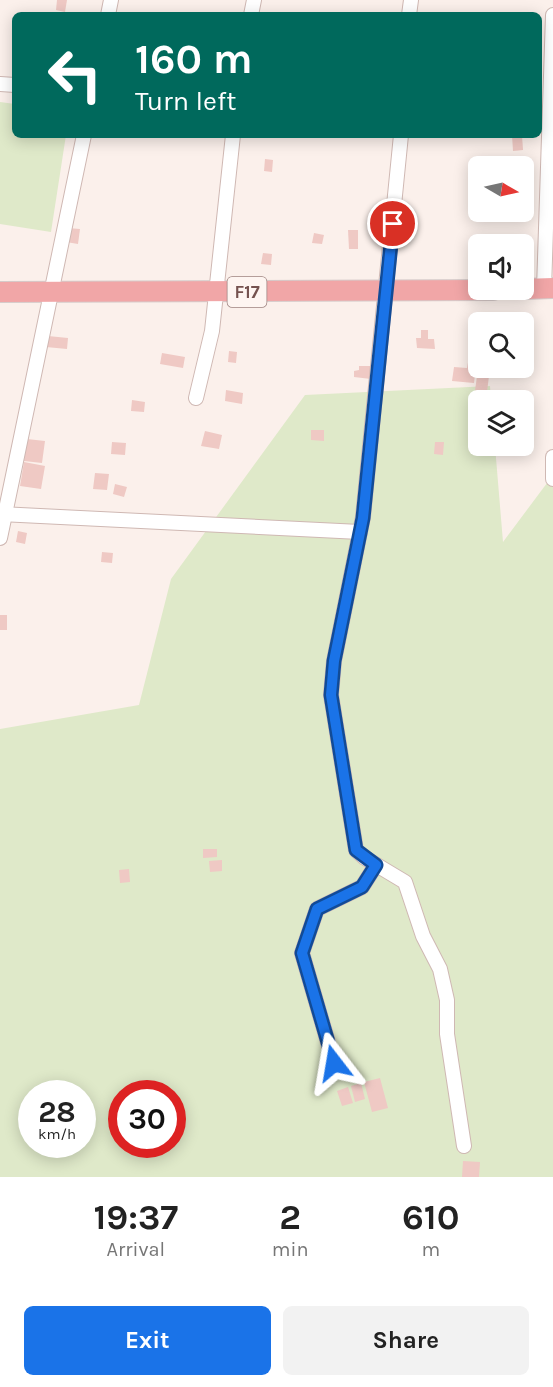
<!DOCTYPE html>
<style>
:root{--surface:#fff;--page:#f2f2f2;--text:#222;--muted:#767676;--accent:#1a73e8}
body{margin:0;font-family:Karla,sans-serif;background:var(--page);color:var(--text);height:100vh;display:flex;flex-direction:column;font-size:22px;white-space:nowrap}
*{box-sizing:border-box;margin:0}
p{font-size:20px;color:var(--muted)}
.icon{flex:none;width:33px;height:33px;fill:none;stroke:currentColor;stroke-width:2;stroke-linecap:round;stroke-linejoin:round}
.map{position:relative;height:1177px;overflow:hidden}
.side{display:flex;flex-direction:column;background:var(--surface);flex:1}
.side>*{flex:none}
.top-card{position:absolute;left:12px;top:12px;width:530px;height:126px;border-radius:9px;box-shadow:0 3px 15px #0003;background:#00695c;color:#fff;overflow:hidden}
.needle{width:39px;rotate:99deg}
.fabs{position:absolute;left:468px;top:156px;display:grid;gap:12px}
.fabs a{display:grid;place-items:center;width:66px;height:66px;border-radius:9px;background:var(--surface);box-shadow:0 3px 15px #0003;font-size:30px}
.speed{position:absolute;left:18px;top:1080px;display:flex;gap:12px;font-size:30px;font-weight:700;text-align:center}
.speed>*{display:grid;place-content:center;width:78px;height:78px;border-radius:50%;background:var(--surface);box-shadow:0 3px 15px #0003;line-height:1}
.speed small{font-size:15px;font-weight:400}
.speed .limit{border:9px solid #d22;background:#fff;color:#111}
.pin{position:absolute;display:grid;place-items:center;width:51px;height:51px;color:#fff;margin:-26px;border:3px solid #fff;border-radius:50%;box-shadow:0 2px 6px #0007}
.me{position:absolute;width:66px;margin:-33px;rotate:346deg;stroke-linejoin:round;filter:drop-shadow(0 0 4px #0008)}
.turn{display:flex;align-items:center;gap:21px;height:126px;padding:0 24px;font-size:27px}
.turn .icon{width:78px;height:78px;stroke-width:2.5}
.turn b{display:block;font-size:42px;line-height:51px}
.eta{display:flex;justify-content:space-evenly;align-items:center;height:102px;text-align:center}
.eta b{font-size:36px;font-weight:700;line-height:42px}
.action{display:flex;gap:12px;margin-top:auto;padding:12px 24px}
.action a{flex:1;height:69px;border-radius:9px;background:var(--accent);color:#fff;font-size:24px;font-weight:700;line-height:69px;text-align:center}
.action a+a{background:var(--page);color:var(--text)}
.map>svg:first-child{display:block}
</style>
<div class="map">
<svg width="553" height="1177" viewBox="0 0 553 1177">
<rect width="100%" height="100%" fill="#fbf0eb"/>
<g fill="#dfe9c9" fill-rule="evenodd">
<polygon points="0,102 15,104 15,135 66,135 51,232 0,224"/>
<path d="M 490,386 L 491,400 L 478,400 L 478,446 L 495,446 L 503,542 L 553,475 L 553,1177 L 0,1177 L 0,729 L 139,705 L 171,579 L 305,395 ZM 32,1094 L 82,1094 L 82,1144 L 32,1144 ZM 122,1094 L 172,1094 L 172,1144 L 122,1144 Z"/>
</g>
<g fill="#efc9c4">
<polygon points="57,0 67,0 65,12 56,10"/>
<polygon points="512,135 522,135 523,150 513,151"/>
<polygon points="265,159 273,160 272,172 264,171"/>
<polygon points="68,228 80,229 78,244 66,242"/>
<polygon points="348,230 358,230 358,249 349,249"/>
<polygon points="314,233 324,235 322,244 312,243"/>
<polygon points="263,253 272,254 271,265 261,264"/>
<polygon points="421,330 428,330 428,339 434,339 435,349 417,348 416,338 421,338"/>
<polygon points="48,336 68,338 67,349 46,347"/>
<polygon points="229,351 237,352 236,363 228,362"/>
<polygon points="162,353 185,357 183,368 160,364"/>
<polygon points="469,357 477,358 474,383 452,381 454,367 467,368"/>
<polygon points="359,366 370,366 371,379 354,377 354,371 359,370"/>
<polygon points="478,368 490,368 487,392 475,391"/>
<polygon points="226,390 243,393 242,404 225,401"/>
<polygon points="132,400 145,402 144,412 131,411"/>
<polygon points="311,430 324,430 324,441 311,440"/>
<polygon points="205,431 222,435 219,449 201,446"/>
<polygon points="27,439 45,441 42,463 24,461"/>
<polygon points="112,442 126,443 125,455 111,454"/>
<polygon points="435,442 444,442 443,455 434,454"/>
<polygon points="24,462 45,466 41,489 20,486"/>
<polygon points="95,473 109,474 107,490 93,489"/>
<polygon points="115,484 127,487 124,497 113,494"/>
<polygon points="18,531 27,533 25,544 16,542"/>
<polygon points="102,552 113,553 112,563 101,562"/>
<rect x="0" y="615" width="7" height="15"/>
<polygon points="203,849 217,849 217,857 203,858"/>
<polygon points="222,860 222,871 210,872 209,861"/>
<polygon points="129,869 130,882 120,883 119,870"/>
<polygon points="380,1078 388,1108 372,1112 364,1082"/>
<polygon points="361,1083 365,1099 355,1102 351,1086"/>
<polygon points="348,1087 353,1103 342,1106 337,1091"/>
<polygon points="463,1161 480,1162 479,1177 462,1177"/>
</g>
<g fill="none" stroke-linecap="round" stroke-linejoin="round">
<g stroke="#cfb8b3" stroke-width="16">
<g id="minor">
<polyline points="108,15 111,0"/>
<polyline points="251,15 254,0"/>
<polyline points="409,15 411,0"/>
<polyline points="0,84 15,85"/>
<polyline points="401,135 363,517 334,661 331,695 356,850 365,858 405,882 423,936 440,969 447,1000 447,1034 464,1146"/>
<polyline points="544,289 553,15"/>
<polyline points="196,398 212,331 233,135"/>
<polyline points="553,457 553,479"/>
<polyline points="0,514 360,532"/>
<polyline points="0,538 84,135"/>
<polyline points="334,1063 302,953 317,909 362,887 376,865"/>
</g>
</g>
<g stroke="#d6cbca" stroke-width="22">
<g id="highway">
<polyline points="524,289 553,288"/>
<polyline points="0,292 493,290"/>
</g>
</g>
<use href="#minor" stroke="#fff" stroke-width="14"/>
<use href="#highway" stroke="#f1a6a7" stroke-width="20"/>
</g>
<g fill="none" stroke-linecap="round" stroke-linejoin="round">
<g stroke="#114b97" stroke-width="15">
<polyline id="route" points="334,1063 302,953 317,909 362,887 376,865 356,850 331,695 334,661 363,518 393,224"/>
</g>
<use href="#route" stroke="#1a73e8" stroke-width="10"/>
</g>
<g text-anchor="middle" stroke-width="4.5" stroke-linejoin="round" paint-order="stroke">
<rect fill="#fef5f1" stroke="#9e8380" stroke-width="1.5" x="227.5" y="277" width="39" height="30" rx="4.5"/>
<g font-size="18" font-weight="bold" fill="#75524f">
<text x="247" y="298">F17</text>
</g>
</g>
</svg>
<div class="fabs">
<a><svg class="needle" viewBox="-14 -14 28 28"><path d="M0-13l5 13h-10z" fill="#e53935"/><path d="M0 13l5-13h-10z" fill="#767676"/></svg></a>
<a><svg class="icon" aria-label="sound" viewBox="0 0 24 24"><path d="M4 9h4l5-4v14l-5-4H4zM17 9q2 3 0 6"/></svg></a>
<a><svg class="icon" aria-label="search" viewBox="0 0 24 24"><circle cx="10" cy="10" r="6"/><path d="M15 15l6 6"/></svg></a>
<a><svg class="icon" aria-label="layers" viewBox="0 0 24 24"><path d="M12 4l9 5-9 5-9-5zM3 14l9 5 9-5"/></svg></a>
</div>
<div class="speed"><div>28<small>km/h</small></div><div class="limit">30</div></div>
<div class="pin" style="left:393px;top:224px;background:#d93025"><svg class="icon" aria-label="arrive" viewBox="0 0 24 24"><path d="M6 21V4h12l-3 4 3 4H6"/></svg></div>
<svg class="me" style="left:334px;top:1063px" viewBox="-20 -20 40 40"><path d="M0-17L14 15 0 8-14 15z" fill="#1a73e8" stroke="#fff" stroke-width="4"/></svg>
<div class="top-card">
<div class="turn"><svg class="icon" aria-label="left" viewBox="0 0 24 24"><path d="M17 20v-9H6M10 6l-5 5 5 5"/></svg><div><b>160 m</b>Turn left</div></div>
</div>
</div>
<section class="side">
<div class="eta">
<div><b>19:37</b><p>Arrival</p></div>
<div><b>2</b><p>min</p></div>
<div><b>610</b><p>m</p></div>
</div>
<div class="action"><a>Exit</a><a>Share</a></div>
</section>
